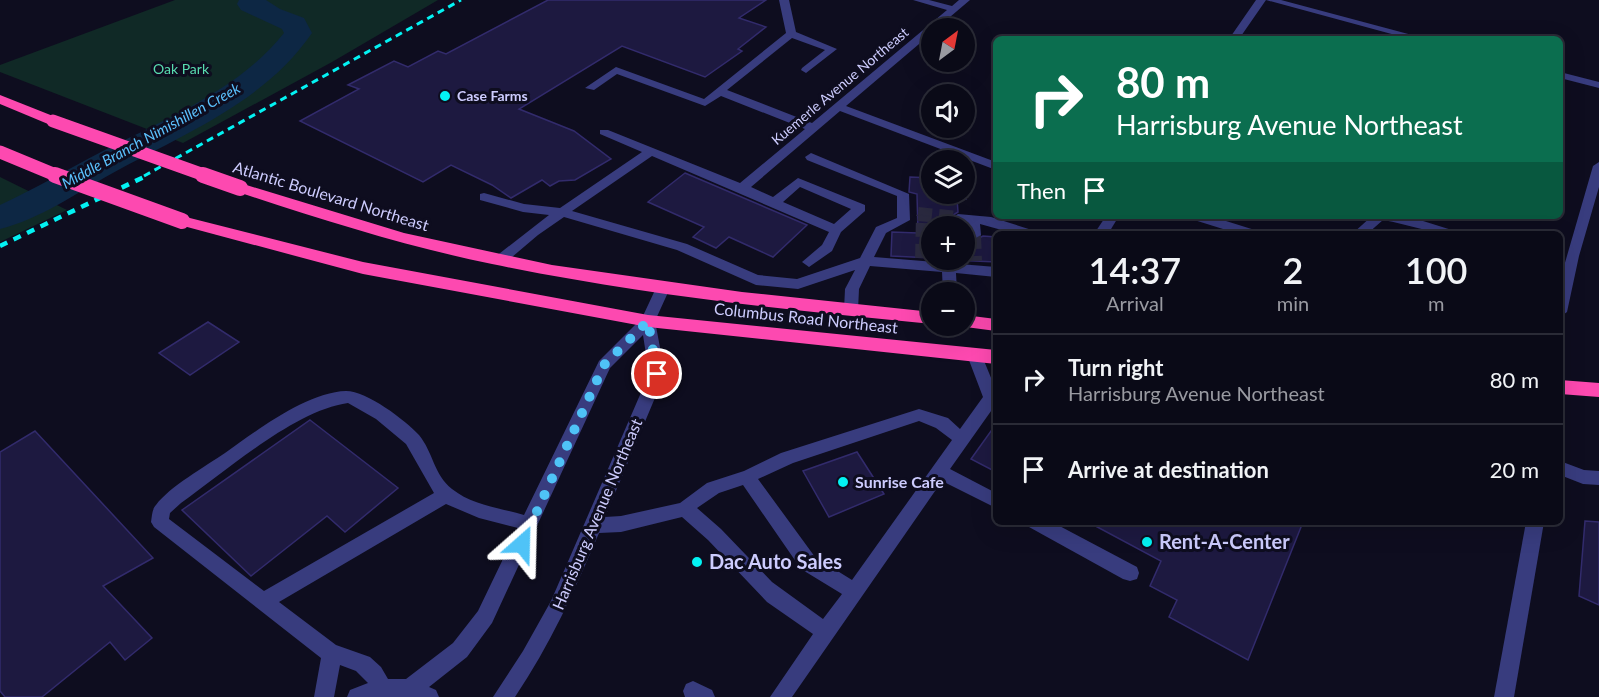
<!DOCTYPE html>
<meta charset="utf-8">
<style>
:root{--surface:#0a0a17;--page:#131320;--text:#f1f3f6;--muted:#999aa1;--line:#2a2b36}
body{margin:0;font-family:Lato,sans-serif;background:var(--page);color:var(--text);height:100vh;display:flex;flex-direction:column;font-size:22px;white-space:nowrap}
*{box-sizing:border-box;margin:0}
p{font-size:20px;color:var(--muted)}
.icon{flex:none;width:33px;height:33px;fill:none;stroke:currentColor;stroke-width:2;stroke-linecap:round;stroke-linejoin:round}
.map{position:relative;flex:1;overflow:hidden}
.details{position:absolute;left:993px;top:231px;width:570px;height:294px;display:flex;flex-direction:column;background:var(--surface);border-radius:9px;box-shadow:0 6px 24px #0002,0 0 0 2px var(--line)}
.details>*{flex:none}
.hud{position:absolute;left:993px;top:36px;width:570px;height:183px;border-radius:9px;box-shadow:0 6px 24px #0002,0 0 0 2px var(--line);background:#0b6e4f;color:#fff;overflow:hidden}
.needle{width:39px;rotate:32deg}
.controls{position:absolute;left:921px;top:18px;display:grid;gap:12px}
.controls a{display:grid;place-items:center;width:54px;height:54px;border-radius:50%;background:var(--surface);box-shadow:0 6px 24px #0002,0 0 0 2px var(--line);font-size:30px}
.pin{position:absolute;display:grid;place-items:center;width:51px;height:51px;color:#fff;margin:-26px;border:3px solid #fff;border-radius:50%;box-shadow:0 2px 6px #0007}
.me{position:absolute;width:66px;margin:-33px;rotate:25deg;stroke-linejoin:round;filter:drop-shadow(0 0 4px #0008)}
.turn{display:flex;align-items:center;gap:21px;height:126px;padding:0 24px;font-size:27px}
.turn .icon{width:78px;height:78px;stroke-width:2.5}
.turn b{display:block;font-size:42px;line-height:51px}
.then{display:flex;align-items:center;height:57px;padding:0 24px;background:#0003;gap:12px;font-size:22px}
.eta{display:flex;justify-content:space-evenly;align-items:center;height:102px;text-align:center}
.eta b{font-size:36px;font-weight:600;line-height:42px}
ul{padding:0;list-style:none}
li{display:flex;align-items:center;gap:18px;height:90px;padding:0 24px;border-top:2px solid var(--line)}
li div{flex:1}
li b{display:block;font-size:22px}
li em{font-style:normal}
.map>svg:first-child{display:block}
</style>
<div class="map">
<svg width="1599" height="697" viewBox="0 0 1599 697">
<rect width="100%" height="100%" fill="#0e0d1f"/>
<g fill="#102926">
<polygon points="175,0 438,0 332,62 183,143 0,72 0,65"/>
<polygon points="0,177 67,210 0,242"/>
</g>
<g fill="none" stroke-linecap="round" stroke-linejoin="round">
<path fill="#0d2744" fill-rule="evenodd" d="M 239,0 L 266,0 L 280,9 L 304,18 L 312,33 C 264,103 183,134 111,174 C 75,194 40,219 0,229 L 0,205 C 35,189 68,169 101,152 C 165,119 239,90 284,33 L 282,29 L 241,10 L 237,4 Z"/>
</g>
<g fill="#1d1940" stroke="#322b6c" stroke-width="1.5">
<polygon points="548,0 766,0 739,18 766,27 738,49 742,51 705,77 622,46 519,109 574,131 611,159 575,180 559,181 550,186 542,180 511,198 492,185 451,165 423,182 300,121 359,89 348,85 394,61 408,67 438,51 446,54"/>
<polygon points="685,173 807,225 773,257 729,237 716,248 693,237 704,227 648,202"/>
<polygon points="910,177 932,178 932,194 964,194 964,187 966,199 957,198 958,212 950,217 951,222 958,226 932,226 932,258 891,256 892,232 918,233 917,194 909,192"/>
<polygon points="965,234 973,241 983,236 996,237 996,262 952,260 964,260"/>
<polygon points="208,322 239,342 190,375 159,353"/>
<polygon points="310,420 398,488 345,532 327,516 251,576 182,510"/>
<polygon points="996,424 996,472 971,459"/>
<polygon points="35,431 153,558 103,586 152,638 125,660 110,642 42,697 5,697 0,691 0,452"/>
<polygon points="857,452 884,494 829,517 803,471"/>
<polygon points="1585,521 1599,522 1599,605 1579,596"/>
<polygon points="1088,522 1303,522 1248,660 1169,617 1177,600 1150,586 1161,561"/>
</g>
<g fill="none" stroke-linecap="round" stroke-linejoin="round">
<g stroke="#2b2a40" stroke-width="14" stroke-dasharray="14 7" stroke-linecap="butt">
<polyline points="918,214 958,218"/>
<polyline points="974,235 975,261"/>
<polyline points="922,258 923,215"/>
</g>
<g fill="#383c7e" fill-rule="evenodd">
<path d="M 779,0 L 789,0 L 796,32 L 837,49 L 806,73 L 801,70 L 802,68 L 825,50 L 792,38 L 727,90 L 812,123 L 947,10 L 913,0 L 929,0 L 952,6 L 959,0 L 970,0 L 937,28 L 932,28 L 932,33 L 846,106 L 996,162 L 996,170 L 840,111 L 751,187 L 773,197 L 798,178 L 865,205 L 865,211 L 841,232 L 832,251 L 809,267 L 802,262 L 822,245 L 829,232 L 652,156 L 572,211 L 687,244 L 758,275 L 797,279 L 860,258 L 876,227 L 897,218 L 897,196 L 807,160 L 805,157 L 811,153 L 909,194 L 910,220 L 886,233 L 874,257 L 996,267 L 996,277 L 956,273 L 957,292 L 943,292 L 942,272 L 870,266 L 859,289 L 858,310 L 851,315 L 844,310 L 845,289 L 855,270 L 798,289 L 756,285 L 677,250 L 564,217 L 538,235 L 505,263 L 495,263 L 493,260 L 495,257 L 549,215 L 523,212 L 480,200 L 480,194 L 484,193 L 524,204 L 560,208 L 642,152 L 600,134 L 600,130 L 608,130 L 740,183 L 805,129 L 721,96 L 705,106 L 617,74 L 594,90 L 585,88 L 616,67 L 704,99 L 786,33 ZM 800,187 L 851,209 L 834,224 L 783,202 Z"/>
<polygon points="1256,0 1281,0 1427,39 1410,39 1266,0 1239,39 1229,39"/>
<polygon points="1560,72 1599,82 1599,88 1560,78"/>
<polygon points="1599,162 1599,187 1579,256 1567,312 1560,317 1560,280 1593,166"/>
<polygon points="958,214 991,217 1035,231 1037,234 1016,234 980,224 981,235 974,239 967,235 967,223 953,221 952,218"/>
<polygon points="1106,216 1119,216 1108,234 1094,234"/>
<polygon points="1190,216 1210,216 1258,231 1260,234 1239,234 1191,219"/>
<path d="M 1372,216 L 1407,216 L 1455,231 L 1457,234 C 1431,234 1408,224 1383,220 L 1367,234 L 1352,234 Z"/>
<path d="M 663,283 L 670,288 L 655,321 L 665,374 L 605,517 L 621,516 L 680,503 L 707,483 L 744,471 L 781,453 L 919,409 L 948,418 L 960,429 L 983,397 L 967,355 L 970,351 L 980,351 L 996,390 L 996,404 L 950,469 L 996,493 L 996,508 L 942,481 L 792,697 L 770,697 L 813,634 L 767,602 L 708,540 L 682,517 L 621,532 L 599,533 C 575,590 550,645 515,697 L 493,697 L 523,651 L 551,601 L 649,374 L 643,335 L 610,368 L 492,623 L 467,657 L 429,687 L 436,690 L 439,697 L 347,697 L 350,690 L 368,683 L 356,671 L 340,665 L 334,697 L 314,697 L 321,658 L 154,527 L 151,522 C 152,516 152,509 156,505 C 169,487 206,466 225,453 C 256,431 307,392 346,391 C 367,391 405,420 419,435 C 433,452 434,475 452,489 C 472,505 500,508 524,515 L 599,361 L 642,318 L 656,288 ZM 348,403 L 376,419 L 406,444 L 434,493 L 264,591 L 169,519 L 170,513 L 181,503 C 225,472 295,410 348,403 ZM 919,421 L 936,428 L 952,440 L 852,580 L 815,557 L 758,479 L 793,463 ZM 743,485 L 801,569 L 842,594 L 823,619 L 772,582 L 721,529 L 697,508 L 719,493 ZM 446,504 L 479,518 L 518,528 L 478,611 L 453,643 L 406,679 L 388,679 L 381,667 L 370,657 L 336,645 L 279,602 Z"/>
<polygon points="1560,461 1584,470 1599,471 1599,485 1583,484 1560,475"/>
<polygon points="1026,522 1052,522 1137,567 1139,573 1137,579 1130,581 1123,579 1029,527"/>
<polygon points="1526,522 1544,522 1514,697 1494,697"/>
<polygon points="693,681 712,690 715,697 685,697 683,691 686,684"/>
</g>
<g fill="#fd49b0" fill-rule="evenodd">
<polygon points="0,95 58,118 60,121 58,124 48,124 0,104"/>
<path d="M 240,183 L 404,233 L 552,265 L 742,292 L 932,312 L 932,324 C 784,310 637,294 492,264 C 404,246 320,219 235,191 L 233,188 L 235,185 Z"/>
<polygon points="182,216 363,262 648,315 996,350 996,364 648,327 363,274 176,224 174,221"/>
<polygon points="964,315 996,319 996,331 958,326 964,326"/>
<polygon points="1560,380 1599,383 1599,397 1560,394"/>
</g>
<polyline stroke="#03f2f3" stroke-width="3" stroke-dasharray="7 5" stroke-linecap="butt" points="144,176 461,0"/>
<polyline stroke="#03f2f3" stroke-width="4.5" stroke-dasharray="8 7" stroke-linecap="butt" points="0,246 148,175"/>
<g stroke="#fd49b0" stroke-width="13">
<polyline points="53,121 207,176"/>
<polyline points="0,152 58,176"/>
</g>
<g stroke="#fd49b0" stroke-width="16">
<polyline points="55,175 182,221"/>
<polyline points="203,175 240,188"/>
</g>
</g>
<g fill="none" stroke-linecap="round" stroke-linejoin="round">
<polyline stroke="#4fc3f7" stroke-width="10" stroke-dasharray="0 18" points="522,544 604,365 648,321 657,374"/>
</g>
<g fill="#03f2f3" stroke="#0e0d1f" stroke-width="2">
<circle cx="445" cy="96" r="6"/>
<circle cx="843" cy="482" r="6"/>
<circle cx="1147" cy="542" r="6"/>
<circle cx="697" cy="562" r="6"/>
</g>
<g text-anchor="middle" stroke-width="6" stroke-linejoin="round" paint-order="stroke">
<g font-size="14" fill="#59ddb0" stroke="#0e0d1f">
<text x="181" y="74">Oak Park</text>
</g>
<g font-size="14" fill="#cdccfe" stroke="#0e0d1f">
<text transform="translate(840 86) rotate(-40)" y="5">Kuemerle Avenue Northeast</text>
</g>
<g font-size="14" font-weight="bold" fill="#cdccfe" stroke="#0e0d1f" text-anchor="start">
<text x="457" y="101">Case Farms</text>
</g>
<g font-size="15" font-style="italic" fill="#5bc1fd" stroke="#0e0d1f">
<text transform="translate(151 136) rotate(-29)" y="5">Middle Branch Nimishillen Creek</text>
</g>
<g font-size="16" fill="#cdccfe" stroke="#0e0d1f">
<text transform="translate(331 196) rotate(17)" y="6">Atlantic Boulevard Northeast</text>
<text transform="translate(806 318) rotate(6)" y="6">Columbus Road Northeast</text>
<text transform="translate(597 514) rotate(-67)" y="6">Harrisburg Avenue Northeast</text>
</g>
<g font-size="16" font-weight="bold" fill="#cdccfe" stroke="#0e0d1f" text-anchor="start">
<text x="855" y="488">Sunrise Cafe</text>
</g>
<g font-size="20" font-weight="bold" fill="#cdccfe" stroke="#0e0d1f" text-anchor="start">
<text x="1159" y="549">Rent-A-Center</text>
<text x="709" y="569">Dac Auto Sales</text>
</g>
</g>
</svg>
<div class="controls">
<a><svg class="needle" viewBox="-14 -14 28 28"><path d="M0-13l5 13h-10z" fill="#e53935"/><path d="M0 13l5-13h-10z" fill="#999aa1"/></svg></a>
<a><svg class="icon" aria-label="sound" viewBox="0 0 24 24"><path d="M4 9h4l5-4v14l-5-4H4zM17 9q2 3 0 6"/></svg></a>
<a><svg class="icon" aria-label="layers" viewBox="0 0 24 24"><path d="M12 4l9 5-9 5-9-5zM3 14l9 5 9-5"/></svg></a>
<a>+</a>
<a>−</a>
</div>
<div class="pin" style="left:657px;top:374px;background:#d93025"><svg class="icon" aria-label="arrive" viewBox="0 0 24 24"><path d="M6 21V4h12l-3 4 3 4H6"/></svg></div>
<svg class="me" style="left:522px;top:544px" viewBox="-20 -20 40 40"><path d="M0-17L14 15 0 8-14 15z" fill="#4fc3f7" stroke="#fff" stroke-width="4"/></svg>
<div class="hud">
<div class="turn"><svg class="icon" aria-label="right" viewBox="0 0 24 24"><path d="M7 20v-9h11M14 6l5 5-5 5"/></svg><div><b>80 m</b>Harrisburg Avenue Northeast</div></div>
<div class="then">Then<svg class="icon" aria-label="arrive" viewBox="0 0 24 24"><path d="M6 21V4h12l-3 4 3 4H6"/></svg></div>
</div>
<section class="details">
<div class="eta">
<div><b>14:37</b><p>Arrival</p></div>
<div><b>2</b><p>min</p></div>
<div><b>100</b><p>m</p></div>
</div>
<ul>
<li><svg class="icon" aria-label="right" viewBox="0 0 24 24"><path d="M7 20v-9h11M14 6l5 5-5 5"/></svg><div><b>Turn right</b><p>Harrisburg Avenue Northeast</p></div><em>80 m</em></li>
<li><svg class="icon" aria-label="arrive" viewBox="0 0 24 24"><path d="M6 21V4h12l-3 4 3 4H6"/></svg><div><b>Arrive at destination</b></div><em>20 m</em></li>
</ul>
</section>
</div>
